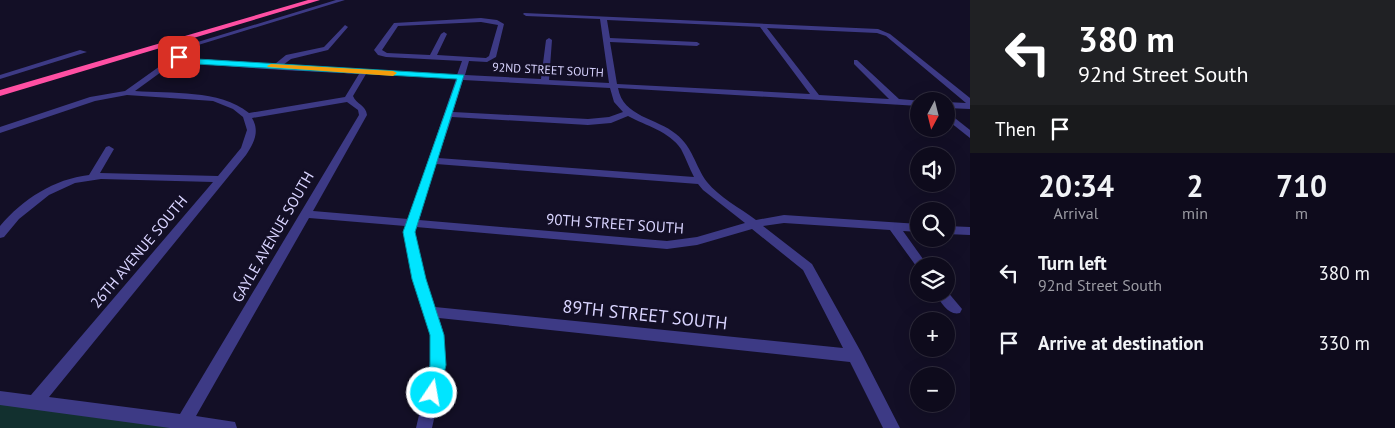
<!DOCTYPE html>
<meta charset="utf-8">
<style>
:root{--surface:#0e0b1c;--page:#171425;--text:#f1f3f6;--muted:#9b9ba3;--line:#2e2b3b}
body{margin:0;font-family:"PT Sans",sans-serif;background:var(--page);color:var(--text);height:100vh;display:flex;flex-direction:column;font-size:19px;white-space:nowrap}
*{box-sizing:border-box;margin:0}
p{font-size:16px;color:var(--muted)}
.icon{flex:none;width:28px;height:28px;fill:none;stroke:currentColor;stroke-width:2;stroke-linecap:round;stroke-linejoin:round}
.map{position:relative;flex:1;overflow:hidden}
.details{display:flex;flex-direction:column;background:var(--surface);width:425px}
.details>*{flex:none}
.banner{background:#202124;color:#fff;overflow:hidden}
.needle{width:32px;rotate:187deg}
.buttons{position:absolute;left:910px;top:92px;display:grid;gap:10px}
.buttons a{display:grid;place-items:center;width:45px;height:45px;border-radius:50%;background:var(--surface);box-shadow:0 5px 20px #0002,0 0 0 1px var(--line);font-size:25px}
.pin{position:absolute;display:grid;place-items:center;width:42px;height:42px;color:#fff;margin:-21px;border-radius:10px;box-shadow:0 2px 8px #0006}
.me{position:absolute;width:55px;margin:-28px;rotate:12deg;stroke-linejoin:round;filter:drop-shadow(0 0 4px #0008)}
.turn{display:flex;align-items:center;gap:18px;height:105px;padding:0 25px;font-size:22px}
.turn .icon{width:65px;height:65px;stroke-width:2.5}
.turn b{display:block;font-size:35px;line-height:42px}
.then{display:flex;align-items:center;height:48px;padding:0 25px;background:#0003;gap:10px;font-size:19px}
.eta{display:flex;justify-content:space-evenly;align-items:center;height:85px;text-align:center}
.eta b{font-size:30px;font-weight:700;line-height:35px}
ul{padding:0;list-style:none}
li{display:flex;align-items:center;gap:15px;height:70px;padding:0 25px}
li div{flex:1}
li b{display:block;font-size:19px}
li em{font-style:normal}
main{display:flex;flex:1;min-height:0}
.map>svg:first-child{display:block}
</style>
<main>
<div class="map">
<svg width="970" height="428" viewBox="0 0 970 428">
<rect width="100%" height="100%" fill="#130f26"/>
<polygon fill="#12302f" points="0,398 229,428 0,428"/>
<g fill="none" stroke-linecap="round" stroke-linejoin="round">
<g fill="#3d3a85" fill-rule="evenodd">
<path d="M 336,0 L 345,0 L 195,46 L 183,55 L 186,58 L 275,64 L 286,55 L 324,47 L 345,25 L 348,27 L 328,50 L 291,59 L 283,65 L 457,75 L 462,61 L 386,57 L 378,55 L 374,50 L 394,23 L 481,18 L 497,20 L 504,24 L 496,57 L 487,62 L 469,61 L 465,75 L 541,79 L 546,40 L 549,38 L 552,40 L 549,80 L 609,83 L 600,19 L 526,16 L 523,14 L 524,13 L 878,29 L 890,34 L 970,98 L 970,109 L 946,108 L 946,102 L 966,103 L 886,36 L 877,33 L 767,28 L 819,95 L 889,99 L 854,64 L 854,60 L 857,60 L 899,99 L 922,101 L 919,101 L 919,106 L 618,88 C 623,117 657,118 676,134 C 693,147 695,166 707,182 C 719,197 740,208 756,220 L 784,215 L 919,224 L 919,232 L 903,231 L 928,266 L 919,266 L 919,270 L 890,230 L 784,223 L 763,226 L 812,264 L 861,352 L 900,428 L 883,428 L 850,362 L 439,318 C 453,356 440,391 432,428 L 416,428 L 428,376 L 432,345 L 428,326 L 413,279 L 403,232 L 405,226 L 309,218 L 196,416 L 235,422 L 237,428 L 170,428 L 0,405 L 0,391 L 31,395 L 213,182 L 101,179 L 75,183 L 49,195 L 19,219 L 4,237 L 0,238 L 0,226 C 23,199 54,179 89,175 L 106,147 L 109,146 L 114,149 L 100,173 L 218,176 L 241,148 L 247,130 L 243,117 L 233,109 L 213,101 L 127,95 L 95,101 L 0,133 L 0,127 L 90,97 L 125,91 L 191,44 ZM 607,20 L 760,27 L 810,94 L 617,84 L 610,42 L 697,46 L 700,44 L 697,42 L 610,38 ZM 481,22 L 498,25 L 489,56 L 486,58 L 437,55 L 447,34 L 444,32 L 441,34 L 430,55 L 387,53 L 382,50 L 398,26 ZM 179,59 C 187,67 336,72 359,74 L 345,97 L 249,113 C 219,89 171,94 135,91 ZM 366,74 L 456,79 L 408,219 L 313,211 L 367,115 C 366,105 356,104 353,96 ZM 463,80 L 610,88 L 614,102 L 623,112 L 609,117 L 588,119 L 453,112 ZM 347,102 L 358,110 L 359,115 L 180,414 L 49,397 L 246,155 C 254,143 260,131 252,118 ZM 628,116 C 646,126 669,131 681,149 C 686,158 689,168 694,177 L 438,158 L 452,117 L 588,125 L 611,123 ZM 436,164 L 698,184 L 703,190 L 745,223 L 697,237 L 667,241 L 419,220 ZM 416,227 L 667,249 L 697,245 L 752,229 L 803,270 L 843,348 L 435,307 L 425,279 L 415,232 Z"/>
<polygon points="80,50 87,52 0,79 0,75"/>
<polygon points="946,111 970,130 970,138 946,119"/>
<polygon points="946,226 970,227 970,235 946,234"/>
<path d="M 946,290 L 962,309 L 960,313 C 949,316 941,303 936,294 L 946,294 Z"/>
</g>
<polygon fill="#ff4fa3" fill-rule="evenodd" points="308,0 320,0 0,96 0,90"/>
</g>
<polygon fill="#00e5ff" stroke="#0095a6" points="179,55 197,59 464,75 415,232 426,279 444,335 446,365 438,398 432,400 426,398 424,393 430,365 430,335 412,279 403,232 457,79 196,64 176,58 176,55"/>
<polygon fill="#f59e0b" points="271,64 393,71 397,73 393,76 268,67 267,66"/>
<g text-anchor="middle" stroke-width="5" stroke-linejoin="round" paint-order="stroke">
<g font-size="12" fill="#d9d4ff" stroke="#130f26">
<text transform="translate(548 70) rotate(3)" y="4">92ND STREET SOUTH</text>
</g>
<g font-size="15" fill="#d9d4ff" stroke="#130f26">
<text transform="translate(615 224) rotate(4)" y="5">90TH STREET SOUTH</text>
<text transform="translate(273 237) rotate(-60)" y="5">GAYLE AVENUE SOUTH</text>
<text transform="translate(139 252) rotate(-50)" y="5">26TH AVENUE SOUTH</text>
</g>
<g font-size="18" fill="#d9d4ff" stroke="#130f26">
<text transform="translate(645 315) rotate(6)" y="6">89TH STREET SOUTH</text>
</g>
</g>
</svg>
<div class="buttons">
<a><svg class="needle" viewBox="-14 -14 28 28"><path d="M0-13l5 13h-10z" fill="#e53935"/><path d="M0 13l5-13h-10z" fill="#9b9ba3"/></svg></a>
<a><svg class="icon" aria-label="sound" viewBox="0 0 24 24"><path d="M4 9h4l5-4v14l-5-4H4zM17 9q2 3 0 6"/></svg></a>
<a><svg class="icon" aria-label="search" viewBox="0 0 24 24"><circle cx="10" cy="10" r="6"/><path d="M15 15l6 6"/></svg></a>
<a><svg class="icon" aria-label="layers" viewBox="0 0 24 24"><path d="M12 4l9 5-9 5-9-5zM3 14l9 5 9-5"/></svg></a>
<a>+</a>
<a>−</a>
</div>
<div class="pin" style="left:179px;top:57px;background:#d93025"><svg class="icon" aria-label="arrive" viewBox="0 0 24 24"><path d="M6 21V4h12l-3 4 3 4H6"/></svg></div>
<svg class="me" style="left:432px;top:393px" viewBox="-20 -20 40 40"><circle r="17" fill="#00e5ff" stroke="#fff" stroke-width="3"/><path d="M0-11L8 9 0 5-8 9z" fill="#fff"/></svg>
</div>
<section class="details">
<div class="banner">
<div class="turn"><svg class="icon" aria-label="left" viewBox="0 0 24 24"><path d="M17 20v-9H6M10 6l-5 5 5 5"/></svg><div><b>380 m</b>92nd Street South</div></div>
<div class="then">Then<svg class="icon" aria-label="arrive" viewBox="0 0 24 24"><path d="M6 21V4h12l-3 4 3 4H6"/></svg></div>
</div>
<div class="eta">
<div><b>20:34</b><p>Arrival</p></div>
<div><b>2</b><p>min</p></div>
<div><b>710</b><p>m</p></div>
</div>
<ul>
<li><svg class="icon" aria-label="left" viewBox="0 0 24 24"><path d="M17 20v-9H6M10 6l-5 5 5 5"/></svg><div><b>Turn left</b><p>92nd Street South</p></div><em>380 m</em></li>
<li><svg class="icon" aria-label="arrive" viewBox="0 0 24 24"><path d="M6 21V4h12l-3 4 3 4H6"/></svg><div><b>Arrive at destination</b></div><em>330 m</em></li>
</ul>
</section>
</main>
